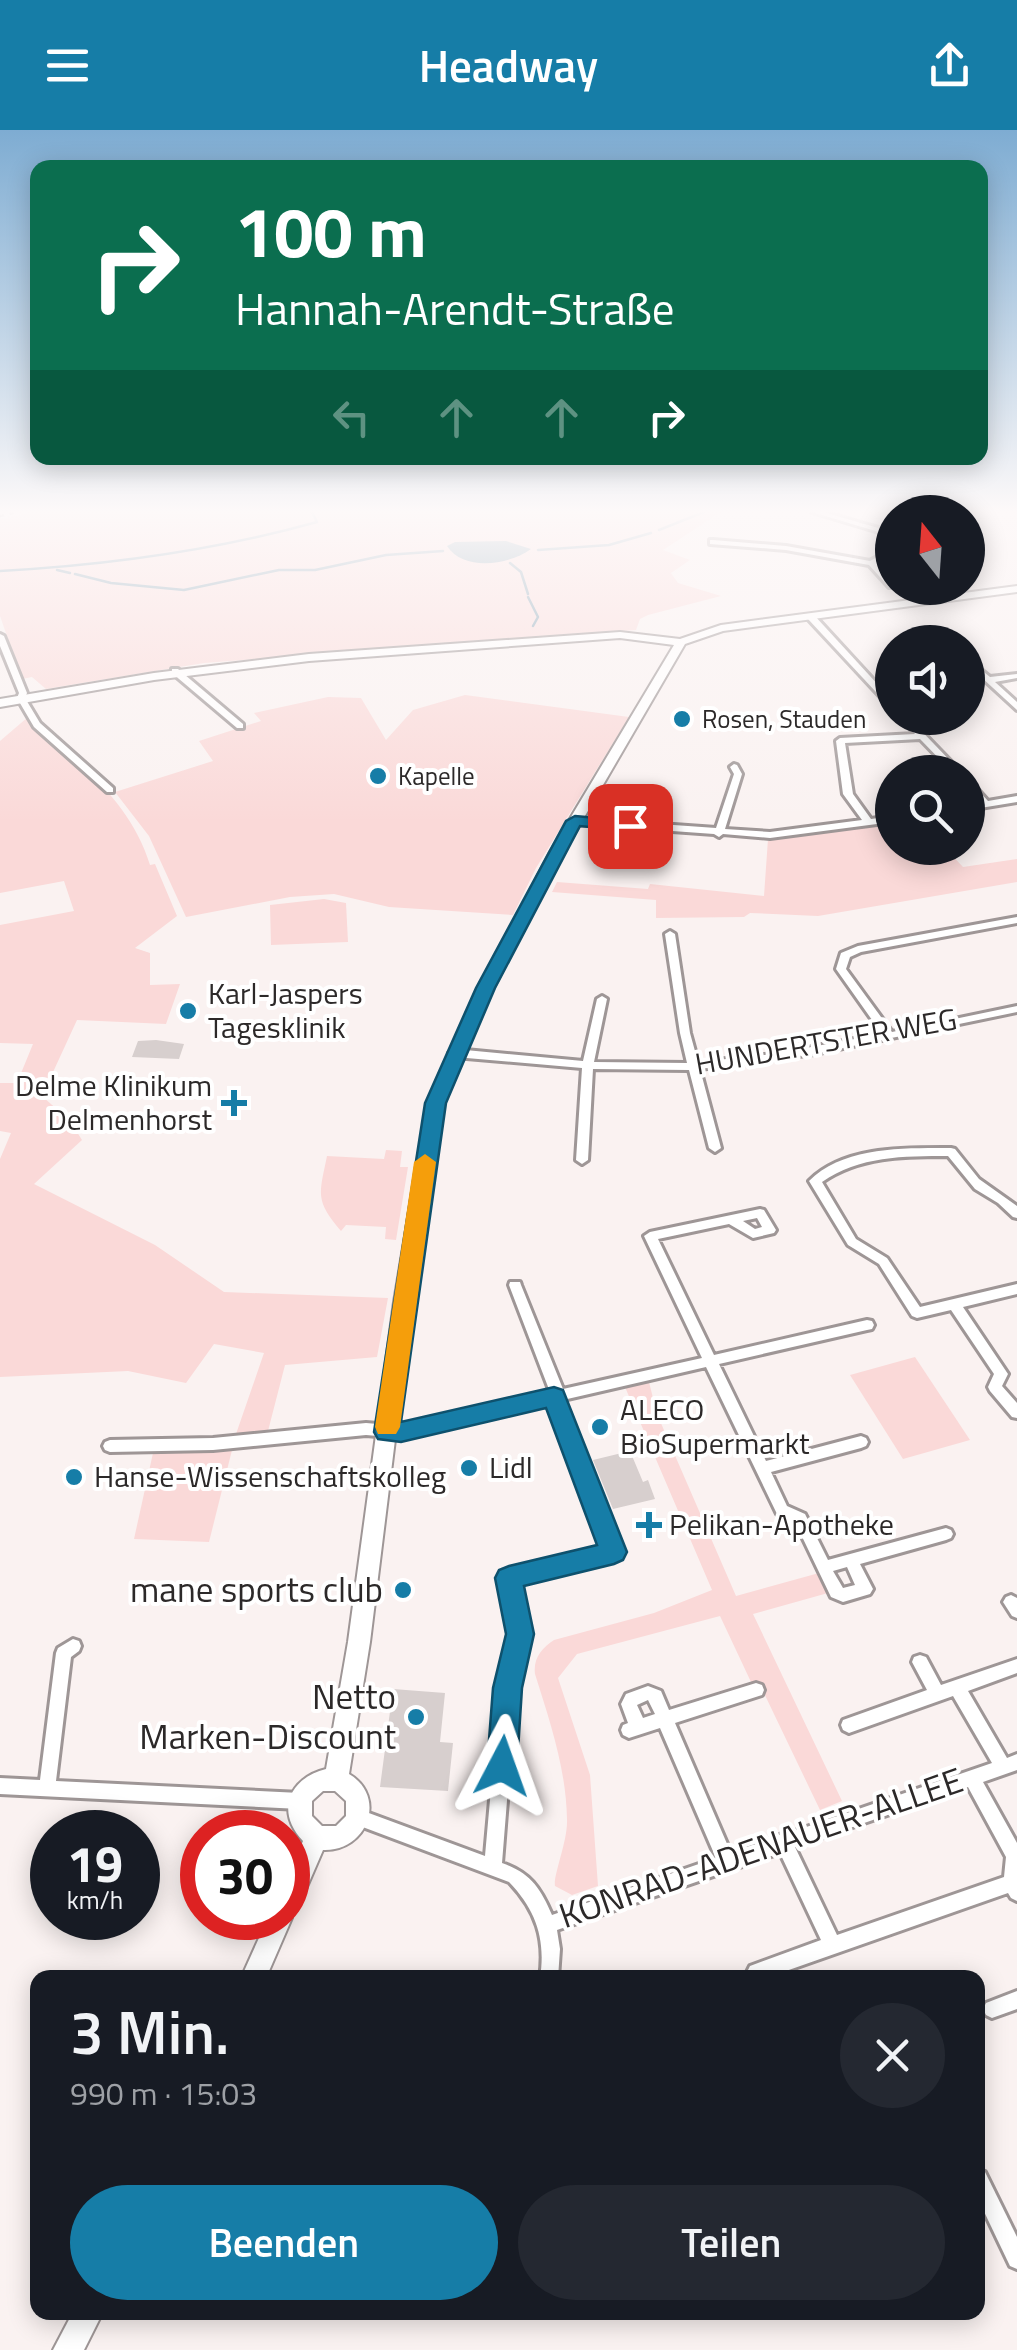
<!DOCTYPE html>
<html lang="de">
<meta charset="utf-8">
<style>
:root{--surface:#171b24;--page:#242831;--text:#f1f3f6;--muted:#9ea1a6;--accent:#167da7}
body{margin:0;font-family:"Titillium Web",sans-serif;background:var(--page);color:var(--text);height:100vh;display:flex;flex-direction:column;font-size:38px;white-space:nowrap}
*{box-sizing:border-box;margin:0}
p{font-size:32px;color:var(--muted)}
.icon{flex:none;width:55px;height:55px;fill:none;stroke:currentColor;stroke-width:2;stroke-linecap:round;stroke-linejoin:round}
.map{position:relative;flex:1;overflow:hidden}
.details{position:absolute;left:30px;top:1840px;width:955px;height:350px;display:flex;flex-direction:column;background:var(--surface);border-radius:20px;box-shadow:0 5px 25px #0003}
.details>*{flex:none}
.banner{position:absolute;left:30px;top:30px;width:958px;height:305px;border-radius:20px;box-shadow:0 5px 25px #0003;background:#0b6e4f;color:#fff;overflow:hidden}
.needle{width:65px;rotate:343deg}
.tools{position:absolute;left:875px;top:365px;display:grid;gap:20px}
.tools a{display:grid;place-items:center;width:110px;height:110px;border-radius:50%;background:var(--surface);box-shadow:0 5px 25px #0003;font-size:50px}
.speed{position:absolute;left:30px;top:1680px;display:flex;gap:20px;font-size:50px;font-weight:700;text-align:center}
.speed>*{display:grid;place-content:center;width:130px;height:130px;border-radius:50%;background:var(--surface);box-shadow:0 5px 25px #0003;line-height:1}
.speed small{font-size:25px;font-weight:400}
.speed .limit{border:15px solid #d22;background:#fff;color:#111}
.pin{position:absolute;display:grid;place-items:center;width:85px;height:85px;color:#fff;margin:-42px;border-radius:20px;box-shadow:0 5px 15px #0006}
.me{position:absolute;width:110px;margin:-55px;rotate:4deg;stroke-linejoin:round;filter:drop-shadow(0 0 8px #0008)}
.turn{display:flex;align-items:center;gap:35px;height:210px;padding:0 40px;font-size:45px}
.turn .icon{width:130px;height:130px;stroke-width:2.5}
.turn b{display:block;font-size:70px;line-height:85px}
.lanes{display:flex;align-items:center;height:95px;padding:0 40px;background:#0003;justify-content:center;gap:50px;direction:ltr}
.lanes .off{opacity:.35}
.round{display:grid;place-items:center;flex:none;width:105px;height:105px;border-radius:52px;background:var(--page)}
.head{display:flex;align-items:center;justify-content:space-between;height:170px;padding:0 40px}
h1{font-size:60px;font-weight:600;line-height:75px}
.button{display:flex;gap:20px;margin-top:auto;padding:20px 40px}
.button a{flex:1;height:115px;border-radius:60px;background:var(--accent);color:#fff;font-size:40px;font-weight:600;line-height:115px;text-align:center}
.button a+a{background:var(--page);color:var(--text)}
header{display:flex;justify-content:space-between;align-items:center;height:130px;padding:0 40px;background:var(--accent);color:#fff;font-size:45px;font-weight:600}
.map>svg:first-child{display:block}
</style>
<header><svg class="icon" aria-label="menu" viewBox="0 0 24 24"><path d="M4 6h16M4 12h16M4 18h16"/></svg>Headway<svg class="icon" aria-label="share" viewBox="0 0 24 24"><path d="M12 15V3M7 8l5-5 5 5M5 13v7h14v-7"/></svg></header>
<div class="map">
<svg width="1017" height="2220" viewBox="0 0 1017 2220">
<rect width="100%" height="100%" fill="#faf2f1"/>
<g fill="#fad9d8">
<polygon points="35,382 721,382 663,420 690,430 671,443 678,453 721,466 648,485 640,489 636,500 204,533 46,559 32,547 22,549 0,486 0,389"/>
<polygon points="465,565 629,587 536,738 513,785 389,777 334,764 290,767 186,787 149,706 115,662 213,631 199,611 261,591 254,583 328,567 361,568 386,610 413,580"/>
<path d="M 28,587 C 76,629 131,672 150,735 L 155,734 L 177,786 L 135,818 L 150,823 L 150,855 L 180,854 L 166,894 L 77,890 L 42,966 L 70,991 L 82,1010 L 34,1054 L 155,1115 L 224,1162 L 388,1168 L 377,1227 L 285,1235 L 268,1301 L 236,1304 L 264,1223 L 214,1214 L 186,1253 L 128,1241 L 0,1247 L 0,1029 L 11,1003 L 0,1001 L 0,953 L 17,953 L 33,914 L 0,913 L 0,795 L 74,781 L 64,751 L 0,763 L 0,611 Z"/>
<polygon points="892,693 892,718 945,718 963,737 1017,729 1017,752 818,786 750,783 744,787 656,788 656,770 552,762 557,752 648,759 650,754 764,766 768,709"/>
<polygon points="324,769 346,773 348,812 271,815 270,775"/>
<path d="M 386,1020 L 402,1021 L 400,1037 L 408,1037 L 396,1110 L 385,1109 L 386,1097 L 346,1095 L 341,1101 C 315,1070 319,1065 327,1026 L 384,1029 Z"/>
<polygon points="915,1227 970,1310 903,1329 850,1245"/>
<path d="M 649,1252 L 657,1284 L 736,1466 L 819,1443 L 828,1463 L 753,1484 L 842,1671 L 820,1680 L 761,1557 L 751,1552 L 720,1486 L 577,1524 L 558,1548 L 590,1645 L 598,1756 L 572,1765 L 555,1756 C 553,1745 568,1711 567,1689 C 566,1638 550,1592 535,1544 C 533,1528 542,1518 554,1510 L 654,1483 L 712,1460 L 625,1257 Z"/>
<polygon points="232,1320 209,1412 134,1409 153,1323"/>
</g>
<path fill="#7f9fb1" d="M 506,411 L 531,419 C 509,435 464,442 447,416 L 455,412 Z"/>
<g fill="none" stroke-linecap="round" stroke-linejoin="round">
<g stroke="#7f9fb1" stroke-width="2.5">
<polyline points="659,400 704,382"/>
<polyline points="538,420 609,415 651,403"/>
<polyline points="510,433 521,442 528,464"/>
<polyline points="57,440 70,443"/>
<path d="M 0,441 C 108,435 213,421 317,392 L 312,382"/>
<polyline points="75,444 111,453 184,460 279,440 315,440 386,425 443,421"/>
<polyline points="528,467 538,487 533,496"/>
</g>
</g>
<g fill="#d7cfce">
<polygon points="138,911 156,910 184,914 179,929 132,927"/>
<polygon points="630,1321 643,1352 648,1350 655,1369 613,1379 593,1330"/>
<polygon points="393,1559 445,1563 440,1612 453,1613 448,1661 380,1657"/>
</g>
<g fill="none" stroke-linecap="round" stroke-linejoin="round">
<g stroke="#9e9696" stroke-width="6">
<g id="minor">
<polygon points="812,382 823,382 892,402 892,406"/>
<polygon points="961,382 970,382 968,384"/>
<polygon points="713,410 786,416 870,431 892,419 892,424 876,433 892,451 892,457 889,457 869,435 786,420 710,414 710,410"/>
<polygon points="808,485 814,485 892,570 892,576 889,576 808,489"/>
<polygon points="0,504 4,506 27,563 25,568 40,593 113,658 113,662 107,662 34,597 17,568 19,563 0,516"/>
<polygon points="968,529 990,547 1017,544 1017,548 995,552 1017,572 1017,580 968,535"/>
<polygon points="172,539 178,539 243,594 243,598 237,598 172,543"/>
<polygon points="901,588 909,588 961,642 952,642 920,609 845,613 853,664 871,689 892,686 892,692 770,708 723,704 719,707 714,704 575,694 570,691 575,688 716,698 734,644 730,637 734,634 737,635 742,644 725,699 770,702 862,690 843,664 836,611 840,608 915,604"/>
<polygon points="968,651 971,652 988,671 1017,666 1017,672 968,680 968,674 980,672 968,659"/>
<polygon points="1017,787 1017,793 861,822 850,827 846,839 892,902 1017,876 1017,882 814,924 700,939 721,1018 715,1022 709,1018 689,940 593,939 588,1030 582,1034 576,1030 582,938 455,927 449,923 455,919 583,931 597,869 602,866 607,869 594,932 687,933 680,903 665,804 670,801 675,804 690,903 698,932 773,924 882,904 836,839 841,823 858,816"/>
<path d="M 951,1018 L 955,1019 L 979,1049 L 1017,1076 L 1017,1088 L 1013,1087 L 998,1073 L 975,1059 L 948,1026 C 904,1026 859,1026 822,1052 L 856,1109 L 887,1128 L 920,1177 L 1017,1154 L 1017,1164 L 963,1177 L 1008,1244 L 1002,1256 L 1017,1273 L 1017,1288 L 1012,1287 L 990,1261 L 988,1257 L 994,1244 L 951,1180 L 917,1188 L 912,1186 L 879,1134 L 848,1115 L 809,1051 C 844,1016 905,1018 951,1018 Z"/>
<path d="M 760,1079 L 764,1080 L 776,1100 L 774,1103 L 753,1108 L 729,1094 L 658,1109 L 714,1225 L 867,1190 L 872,1191 L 874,1195 L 872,1199 L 867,1200 L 719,1234 L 766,1331 L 861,1306 L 866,1308 L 868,1312 L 866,1316 L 861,1318 L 771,1342 L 787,1376 L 805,1384 L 828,1430 L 946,1398 L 951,1400 L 953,1404 L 951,1408 L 946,1410 L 860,1434 L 873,1459 L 870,1464 L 843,1472 L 831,1467 L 795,1392 L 777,1384 L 706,1237 L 563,1270 L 621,1422 L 619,1426 L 614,1428 L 517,1452 L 528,1504 L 516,1558 L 502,1733 C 530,1743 540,1757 552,1785 L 716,1728 L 660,1598 L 629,1608 L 623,1605 L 621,1600 L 623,1595 L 628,1593 L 621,1574 L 626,1564 L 648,1556 L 661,1561 L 669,1580 L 756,1553 L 762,1555 L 764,1560 L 762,1565 L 675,1593 L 731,1723 L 776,1707 L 783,1703 L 786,1704 L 992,1633 L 953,1566 L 849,1603 L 843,1600 L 841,1595 L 843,1590 L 927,1560 L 912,1532 L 914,1527 L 920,1525 L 926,1527 L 941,1555 L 1017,1529 L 1017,1543 L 968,1561 L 1007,1628 L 1017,1624 L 1017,1640 L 983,1652 L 1017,1713 L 1017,1771 L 1011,1768 L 1008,1763 L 766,1848 L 749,1848 L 747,1842 L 750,1836 L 821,1810 L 780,1723 L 557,1800 L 560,1819 L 558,1848 L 540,1848 C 546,1809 536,1780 509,1752 L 352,1693 L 350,1687 L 352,1681 L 358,1679 L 485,1726 L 500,1558 L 512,1504 L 501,1448 L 504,1443 L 509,1441 L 605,1418 L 551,1273 L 401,1308 L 366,1305 L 213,1320 L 110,1322 L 105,1320 L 103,1316 L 105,1312 L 110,1310 L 213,1308 L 366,1293 L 401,1296 L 550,1262 L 509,1155 L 510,1152 L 520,1152 L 521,1155 L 563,1259 L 702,1228 L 644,1106 L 650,1102 ZM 757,1088 L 762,1097 L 755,1099 L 743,1091 ZM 847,1437 L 855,1455 L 843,1458 L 833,1441 ZM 648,1570 L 655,1584 L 643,1588 L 637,1575 ZM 968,1657 L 1006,1727 L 1004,1747 L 837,1805 L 795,1717 Z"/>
<polygon points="1011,1465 1017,1468 1017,1488 1012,1486 1003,1472 1006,1467"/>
<polygon points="73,1509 79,1511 81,1516 79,1521 71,1527 56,1651 300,1663 306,1665 308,1671 306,1677 300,1679 0,1664 0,1648 40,1650 56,1523 58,1518"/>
<polygon points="1017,1861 1017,1879 992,1888 986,1885 983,1879 986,1873"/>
<polygon points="978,2039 985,2042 1017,2107 1017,2139 1010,2136 978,2069"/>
</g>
</g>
<g stroke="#9e9696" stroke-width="4">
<g id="secondary">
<path d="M 1017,456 L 1017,462 L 723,501 L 685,514 L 564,722 L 493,859 L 443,973 L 412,1172 L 370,1512 L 349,1644 C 388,1667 367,1722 323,1720 L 297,1780 L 290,1782 L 292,1788 L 266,1848 L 241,1848 L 268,1788 L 288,1788 L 288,1745 L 303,1711 C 275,1682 289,1648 326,1639 L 348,1512 L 394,1172 L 427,973 L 479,859 L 550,722 L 674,515 L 620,508 L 309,531 L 154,550 L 0,577 L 0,569 L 154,543 L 309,524 L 620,502 L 680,509 L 721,495 ZM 323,1661 L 335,1661 L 346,1671 L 346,1686 L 336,1696 L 322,1696 L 312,1686 L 312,1671 Z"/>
<polygon points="73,2182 103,2182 84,2220 53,2220"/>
</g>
</g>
<use href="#minor" fill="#fff" fill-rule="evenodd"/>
<use href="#secondary" fill="#fff" fill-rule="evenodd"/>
<polyline stroke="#696565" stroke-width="2.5" stroke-dasharray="4 6" stroke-linecap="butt" points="0,386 19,382"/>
</g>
<linearGradient id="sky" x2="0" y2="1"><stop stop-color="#7eacd2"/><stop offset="0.55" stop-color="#fdf9f9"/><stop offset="1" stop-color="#fdf9f9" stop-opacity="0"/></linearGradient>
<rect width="1017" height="693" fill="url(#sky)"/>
<polygon fill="#167da7" stroke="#0e516d" stroke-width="2.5" points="575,686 630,691 639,696 630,701 580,696 495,858 446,973 401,1292 554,1257 563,1260 627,1422 623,1430 614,1434 524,1456 534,1504 522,1558 517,1636 512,1646 502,1650 491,1646 487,1636 493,1558 506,1504 495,1448 499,1440 509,1436 597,1415 546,1278 401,1312 378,1309 374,1302 425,973 476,858 566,691"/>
<polygon fill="#f59e0b" points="425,1024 436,1032 400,1297 396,1304 378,1304 375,1297 414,1032"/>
<g fill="#167da7" stroke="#fff" stroke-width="4">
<circle cx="682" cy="589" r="10"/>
<circle cx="378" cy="646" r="10"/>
<circle cx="188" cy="881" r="10"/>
<path d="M229 958h10v10h10v10h-10v10h-10v-10h-10v-10h10z"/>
<circle cx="600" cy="1297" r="10"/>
<circle cx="469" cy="1338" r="10"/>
<circle cx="74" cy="1347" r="10"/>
<path d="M644 1380h10v10h10v10h-10v10h-10v-10h-10v-10h10z"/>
<circle cx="403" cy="1460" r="10"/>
<circle cx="416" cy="1587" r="10"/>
</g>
<g text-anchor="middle" stroke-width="8" stroke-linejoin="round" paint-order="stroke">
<g font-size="25" fill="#2c2929" stroke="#fff" text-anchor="start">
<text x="702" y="598">Rosen, Stauden</text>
<text x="398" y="655">Kapelle</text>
</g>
<g font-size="30" fill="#2c2929" stroke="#fff" text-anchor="start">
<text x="208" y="874">Karl-Jaspers<tspan x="208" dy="34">Tagesklinik</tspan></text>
<text x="212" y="966" text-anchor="end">Delme Klinikum<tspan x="212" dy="34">Delmenhorst</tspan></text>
<text x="620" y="1290">ALECO<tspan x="620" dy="34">BioSupermarkt</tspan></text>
<text x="489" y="1348">Lidl</text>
<text x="94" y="1357">Hanse-Wissenschaftskolleg</text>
<text x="669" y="1405">Pelikan-Apotheke</text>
</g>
<g font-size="30" fill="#2c2929" stroke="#fff">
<text transform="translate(826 912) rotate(-10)" y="10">HUNDERTSTER WEG</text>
</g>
<g font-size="35" fill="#2c2929" stroke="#fff" text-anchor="end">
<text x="383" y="1472">mane sports club</text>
<text x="396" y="1579">Netto<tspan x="396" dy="40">Marken-Discount</tspan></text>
</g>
<g font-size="35" fill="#2c2929" stroke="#fff">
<text transform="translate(761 1718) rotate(-19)" y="12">KONRAD-ADENAUER-ALLEE</text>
</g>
</g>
</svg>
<div class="tools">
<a><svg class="needle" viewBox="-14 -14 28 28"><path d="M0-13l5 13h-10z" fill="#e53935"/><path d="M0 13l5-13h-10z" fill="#9ea1a6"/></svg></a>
<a><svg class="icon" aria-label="sound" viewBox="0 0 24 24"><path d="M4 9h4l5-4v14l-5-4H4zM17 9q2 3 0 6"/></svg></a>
<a><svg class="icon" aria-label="search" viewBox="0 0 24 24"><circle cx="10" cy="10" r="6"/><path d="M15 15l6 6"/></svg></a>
</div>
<div class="speed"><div>19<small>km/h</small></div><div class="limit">30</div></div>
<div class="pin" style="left:630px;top:696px;background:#d93025"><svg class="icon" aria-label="arrive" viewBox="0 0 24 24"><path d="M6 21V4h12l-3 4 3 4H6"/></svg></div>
<svg class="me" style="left:502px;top:1636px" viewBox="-20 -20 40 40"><path d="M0-17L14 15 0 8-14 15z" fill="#167da7" stroke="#fff" stroke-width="4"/></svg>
<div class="banner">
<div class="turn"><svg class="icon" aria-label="right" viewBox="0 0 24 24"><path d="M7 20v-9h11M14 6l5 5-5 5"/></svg><div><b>100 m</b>Hannah-Arendt-Straße</div></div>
<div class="lanes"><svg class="icon off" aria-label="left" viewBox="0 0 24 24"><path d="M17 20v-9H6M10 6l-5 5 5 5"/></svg><svg class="icon off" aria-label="ahead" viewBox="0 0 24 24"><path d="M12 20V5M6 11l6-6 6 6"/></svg><svg class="icon off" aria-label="ahead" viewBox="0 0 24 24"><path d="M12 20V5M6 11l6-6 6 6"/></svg><svg class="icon" aria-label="right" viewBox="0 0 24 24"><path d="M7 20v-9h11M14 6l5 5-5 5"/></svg></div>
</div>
<section class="details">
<div class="head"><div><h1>3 Min.</h1><p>990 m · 15:03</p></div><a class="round"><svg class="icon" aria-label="close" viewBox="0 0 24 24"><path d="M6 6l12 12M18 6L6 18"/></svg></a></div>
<div class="button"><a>Beenden</a><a>Teilen</a></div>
</section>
</div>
